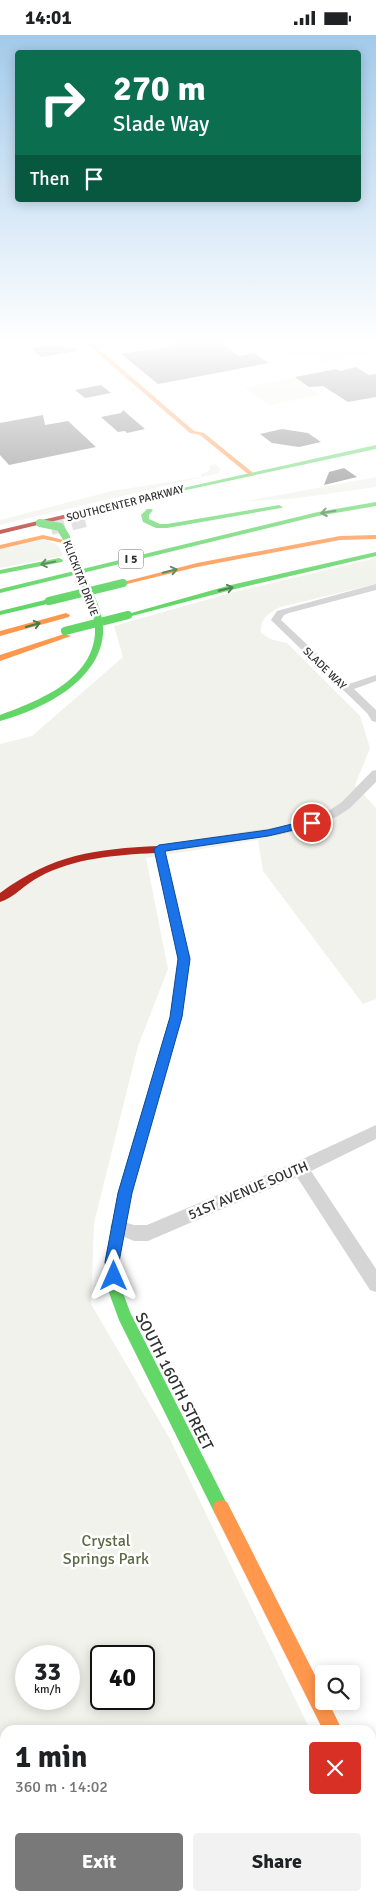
<!DOCTYPE html>
<meta charset="utf-8">
<style>
:root{--surface:#fff;--page:#f2f2f2;--text:#202124;--muted:#757577;--accent:#797979}
body{margin:0;font-family:Signika,sans-serif;background:var(--page);color:var(--text);height:100vh;display:flex;flex-direction:column;font-size:19px;white-space:nowrap}
*{box-sizing:border-box;margin:0}
p{font-size:16px;color:var(--muted)}
.icon{flex:none;width:28px;height:28px;fill:none;stroke:currentColor;stroke-width:2;stroke-linecap:round;stroke-linejoin:round}
.map{position:relative;flex:1;overflow:hidden}
.sheet{position:absolute;left:0px;top:1690px;width:376px;height:176px;display:flex;flex-direction:column;background:var(--surface);border-radius:15px 15px 0 0;box-shadow:0 2px 12px #0003}
.sheet>*{flex:none}
.guide{position:absolute;left:15px;top:15px;width:346px;height:152px;border-radius:5px;box-shadow:0 2px 12px #0003;background:#0b6e4f;color:#fff;overflow:hidden}
.fabs{position:absolute;left:315px;top:1630px;display:grid;gap:10px}
.fabs a{display:grid;place-items:center;width:45px;height:45px;border-radius:5px;background:var(--surface);box-shadow:0 2px 12px #0003;font-size:25px}
.speed{position:absolute;left:15px;top:1610px;display:flex;gap:10px;font-size:25px;font-weight:700;text-align:center}
.speed>*{display:grid;place-content:center;width:65px;height:65px;border-radius:50%;background:var(--surface);box-shadow:0 2px 12px #0003;line-height:1}
.speed small{font-size:12px;font-weight:400}
.speed .limit{border:2px solid #111;border-radius:8px;background:#fff;color:#111}
.pin{position:absolute;display:grid;place-items:center;width:42px;height:42px;color:#fff;margin:-21px;border:2px solid #fff;border-radius:50%;box-shadow:0 1px 5px #0007}
.me{position:absolute;width:55px;margin:-28px;rotate:0deg;stroke-linejoin:round;filter:drop-shadow(0 0 4px #0008)}
.turn{display:flex;align-items:center;gap:18px;height:105px;padding:0 15px;font-size:22px}
.turn .icon{width:65px;height:65px;stroke-width:2.5}
.turn b{display:block;font-size:35px;line-height:42px}
.then{display:flex;align-items:center;height:48px;padding:0 15px;background:#0003;gap:10px;font-size:19px}
.round{display:grid;place-items:center;flex:none;width:52px;height:52px;border-radius:5px;background:var(--page)}
.head{display:flex;align-items:center;justify-content:space-between;height:85px;padding:0 15px}
h1{font-size:30px;font-weight:700;line-height:38px}
.primary-button{display:flex;gap:10px;margin-top:auto;padding:10px 15px}
.primary-button a{flex:1;height:58px;border-radius:5px;background:var(--accent);color:#fff;font-size:20px;font-weight:700;line-height:58px;text-align:center}
.primary-button a+a{background:var(--page);color:var(--text)}
.status{display:flex;justify-content:space-between;align-items:center;height:35px;padding:0 25px;background:var(--surface);direction:ltr}
.status svg{height:14px;fill:currentColor}
.map>svg:first-child{display:block}
</style>
<div class="status"><b>14:01</b><svg viewBox="0 0 49 12"><path d="M0 12V9h3v3zM5 12V6h3v6zM10 12V3h3v9zM15 12V0h3v12zM26 1h20v11H26zM47 4h2v5h-2z"/></svg></div>
<div class="map">
<svg width="376" height="1866" viewBox="0 0 376 1866">
<rect width="100%" height="100%" fill="#fff"/>
<g fill="#f0f2eb" fill-rule="evenodd">
<polygon points="227,308 376,308 376,317 320,328 321,320 297,323 276,314 243,320"/>
<polygon points="294,342 320,360 269,370 245,353"/>
<polygon points="215,429 220,434 218,439 215,439 0,490 0,485 112,456 201,442 201,439 210,435 209,431"/>
<polygon points="376,442 376,452 291,464 247,466"/>
<path d="M 43,505 C 55,507 59,509 63,521 L 0,533 L 0,514 Z"/>
<path d="M 376,523 L 376,549 L 280,572 C 268,579 260,583 261,598 L 270,604 L 287,608 L 360,681 L 370,713 L 355,750 L 376,773 L 376,964 L 363,969 L 263,836 L 258,805 L 146,823 L 168,934 L 138,1011 L 94,1188 L 91,1269 L 170,1404 L 310,1695 L 5,1695 L 5,1861 L 126,1861 L 119,1866 L 0,1866 L 0,709 L 32,701 L 123,622 L 114,591 L 234,557 ZM 26,1621 L 69,1621 L 69,1664 L 26,1664 ZM 101,1621 L 144,1621 L 144,1664 L 101,1664 Z"/>
</g>
<g fill="#808080">
<polygon points="171,308 221,308 239,321 254,318 269,328 158,349 121,319 175,311"/>
<polygon points="49,310 76,313 76,316 41,322 31,313"/>
<polygon points="356,332 369,340 376,339 376,362 348,367 323,351 309,352 295,342 336,334 340,336"/>
<polygon points="101,350 111,358 85,363 75,355"/>
<polygon points="123,375 145,394 127,398 125,396 118,397 101,382 121,378"/>
<polygon points="43,380 45,390 68,386 96,412 9,430 0,420 0,388"/>
<polygon points="282,394 308,398 321,407 299,412 272,408 260,399"/>
<polygon points="344,433 357,442 324,450 329,437"/>
</g>
<g fill="none" stroke-linecap="round" stroke-linejoin="round">
<polyline stroke="#d6d6d6" stroke-width="14" stroke-dasharray="14 7" stroke-linecap="butt" points="51,493 86,485"/>
<g fill="#d5d5d5" fill-rule="evenodd">
<polygon points="376,549 376,555 289,578 284,580 281,585 349,649 376,640 376,646 354,654 376,675 376,687 372,686 367,678 271,585 277,576"/>
<polygon points="376,735 376,747 350,773 338,781 317,791 278,800 159,818 153,814 159,810 278,792 308,785 330,775 342,767 372,736"/>
<polygon points="376,1090 376,1104 311,1136 376,1234 376,1257 370,1255 297,1142 148,1206 134,1206 112,1197 110,1192 112,1187 118,1185 134,1190 147,1190 294,1128"/>
<polygon points="376,1730 376,1753 371,1755 371,1732"/>
<polygon points="183,1861 212,1861 210,1866 181,1866"/>
</g>
<g fill="#63d668" fill-rule="evenodd">
<polygon points="376,410 376,414 177,457 174,455"/>
<polygon points="376,467 376,471 318,481 0,558 0,554 318,477"/>
<polygon points="279,470 283,472 281,473 167,493 156,493 143,487 141,480 147,474 151,474 153,475 149,480 149,484 160,489 167,489"/>
<polygon points="376,517 376,521 235,554 128,582 124,580 231,550"/>
<polygon points="59,523 63,525 62,527 0,539 0,535"/>
<path d="M 83,549 L 90,551 C 97,566 104,582 103,599 C 99,647 41,675 0,686 L 0,680 C 38,666 91,646 95,599 C 96,583 89,566 82,551 Z"/>
<polygon points="49,564 53,566 52,568 0,580 0,576"/>
<polygon points="177,888 182,892 190,924 182,982 132,1157 119,1227 122,1255 130,1277 229,1473 227,1479 221,1481 215,1479 119,1285 108,1255 105,1227 118,1157 170,982 178,924 172,892"/>
</g>
<g fill="#ff974d" fill-rule="evenodd">
<polygon points="86,308 92,308 194,396 204,398 252,437 252,439 248,439 200,400 190,398"/>
<polygon points="43,500 72,507 68,509 43,504 0,514 0,510"/>
<polygon points="376,500 376,504 340,505 197,532 123,550 119,548 197,528 340,501"/>
<polygon points="66,578 70,580 69,582 0,601 0,596"/>
<polygon points="64,599 71,601 0,626 0,620"/>
<polygon points="221,1465 227,1467 324,1658 324,1666 328,1666 342,1695 323,1695 215,1479 213,1473 215,1467"/>
<polygon points="371,1763 376,1765 376,1792 371,1790"/>
</g>
<g fill="#b3261e" fill-rule="evenodd">
<polygon points="177,453 179,454 179,456 0,499 0,495"/>
<path d="M 159,811 L 164,814 L 182,892 L 181,895 L 177,896 L 172,892 L 155,818 C 115,820 74,823 39,842 C 26,848 14,863 0,867 L 0,858 C 53,819 95,814 159,811 Z"/>
</g>
<g stroke="#63d668" stroke-width="8">
<polyline points="40,488 60,492 66,502"/>
<polyline points="71,514 86,551"/>
<polyline points="49,566 123,548"/>
<polyline points="65,596 128,580"/>
</g>
</g>
<defs><path id="oneway-shaft" d="M-6 0H5M1.5-3L5.5 0L1.5 3" fill="none" stroke-width="1.6" stroke-linecap="round" stroke-linejoin="round" transform="scale(1.25)"/></defs>
<g stroke="#487b4a">
<use href="#oneway-shaft" transform="translate(328 477) rotate(171)"/>
<use href="#oneway-shaft" transform="translate(48 528) rotate(169)"/>
<use href="#oneway-shaft" transform="translate(170 536) rotate(-14)"/>
<use href="#oneway-shaft" transform="translate(226 554) rotate(-14)"/>
<use href="#oneway-shaft" transform="translate(33 590) rotate(-16)"/>
</g>
<linearGradient id="sky" x2="0" y2="1"><stop stop-color="#a2caea"/><stop offset="0.54" stop-color="#fff"/><stop offset="1" stop-color="#fff" stop-opacity="0"/></linearGradient>
<rect width="376" height="569" fill="url(#sky)"/>
<polygon fill="#1a73e8" stroke="#114b97" points="312,784 315,785 315,790 268,801 165,816 190,924 182,982 132,1158 119,1227 121,1241 119,1246 114,1248 108,1246 105,1227 118,1158 170,982 178,924 154,814 159,810 268,795"/>
<g text-anchor="middle" stroke-width="5" stroke-linejoin="round" paint-order="stroke">
<g font-size="11" fill="#313131" stroke="#fff">
<text transform="translate(125 468) rotate(-14)" y="4">SOUTHCENTER PARKWAY</text>
<text transform="translate(81 543) rotate(69)" y="4">KLICKITAT DRIVE</text>
<text transform="translate(325 633) rotate(44)" y="4">SLADE WAY</text>
</g>
<rect fill="#fff" stroke="#6f6f6f" stroke-width="1" x="118.5" y="514.5" width="25" height="19" rx="4"/>
<g font-size="12" font-weight="bold" fill="#313131">
<text x="131" y="528">I 5</text>
</g>
<g font-size="14" fill="#313131" stroke="#fff">
<text transform="translate(248 1155) rotate(-23)" y="5">51ST AVENUE SOUTH</text>
</g>
<g font-size="16" fill="#313131" stroke="#fff">
<text transform="translate(175 1346) rotate(63)" y="6">SOUTH 160TH STREET</text>
</g>
<g font-size="16" fill="#5c6942" stroke="#fff">
<text x="106" y="1511">Crystal<tspan x="106" dy="18">Springs Park</tspan></text>
</g>
</g>
</svg>
<div class="fabs">
<a><svg class="icon" aria-label="search" viewBox="0 0 24 24"><circle cx="10" cy="10" r="6"/><path d="M15 15l6 6"/></svg></a>
</div>
<div class="speed"><div>33<small>km/h</small></div><div class="limit">40</div></div>
<div class="pin" style="left:312px;top:788px;background:#d93025"><svg class="icon" aria-label="arrive" viewBox="0 0 24 24"><path d="M6 21V4h12l-3 4 3 4H6"/></svg></div>
<svg class="me" style="left:114px;top:1241px" viewBox="-20 -20 40 40"><path d="M0-17L14 15 0 8-14 15z" fill="#1a73e8" stroke="#fff" stroke-width="4"/></svg>
<div class="guide">
<div class="turn"><svg class="icon" aria-label="right" viewBox="0 0 24 24"><path d="M7 20v-9h11M14 6l5 5-5 5"/></svg><div><b>270 m</b>Slade Way</div></div>
<div class="then">Then<svg class="icon" aria-label="arrive" viewBox="0 0 24 24"><path d="M6 21V4h12l-3 4 3 4H6"/></svg></div>
</div>
<section class="sheet">
<div class="head"><div><h1>1 min</h1><p>360 m · 14:02</p></div><a class="round" style="background:#d93025;color:#fff"><svg class="icon" aria-label="close" viewBox="0 0 24 24"><path d="M6 6l12 12M18 6L6 18"/></svg></a></div>
<div class="primary-button"><a>Exit</a><a>Share</a></div>
</section>
</div>
